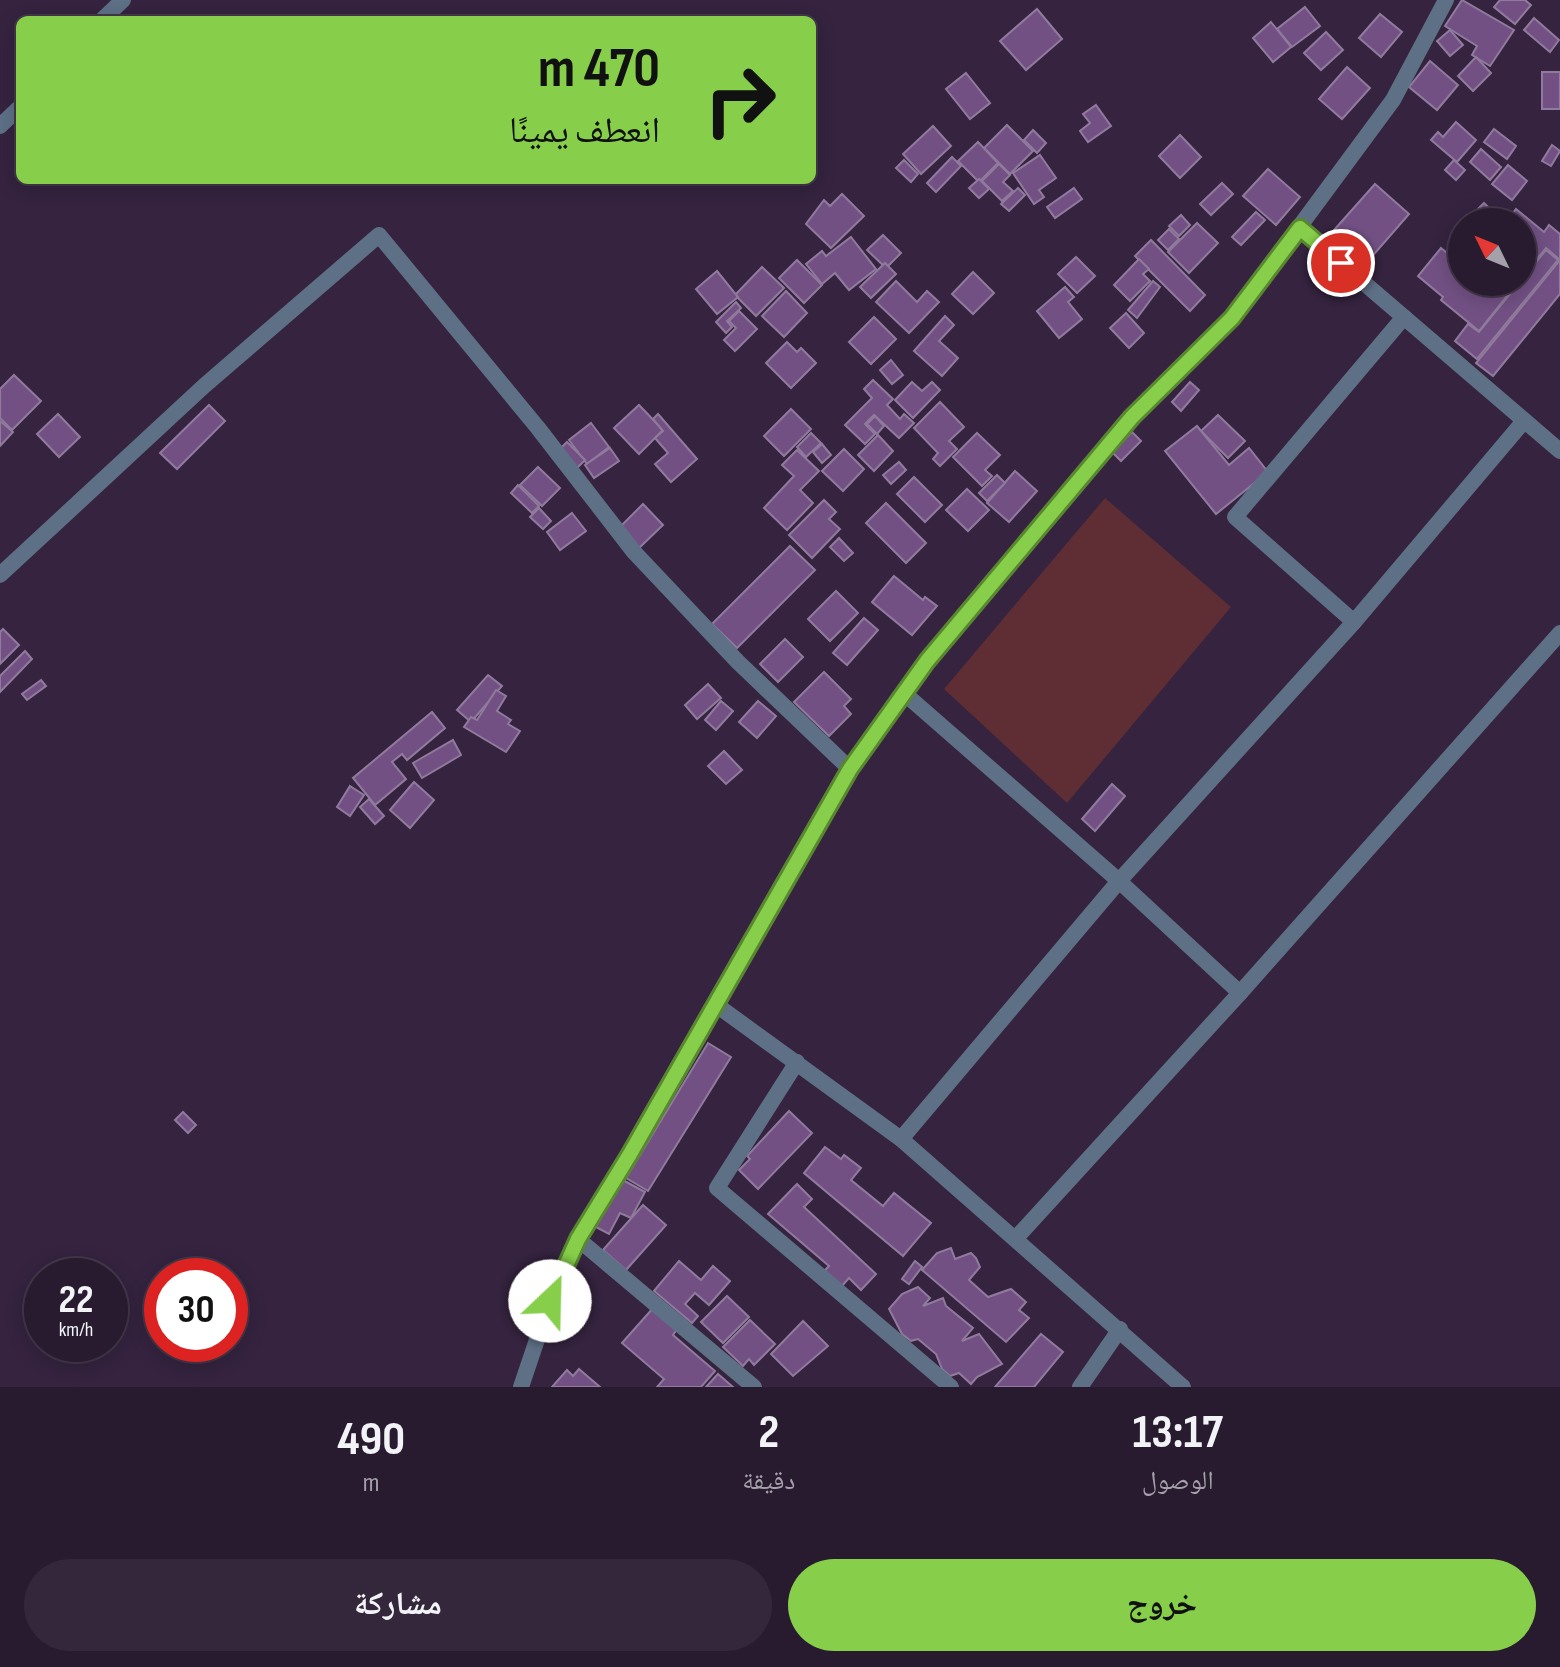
<!DOCTYPE html>
<html lang="ar">
<meta charset="utf-8">
<style>
:root{--surface:#281a2f;--page:#34273b;--text:#f1f3f6;--muted:#a5a1aa;--line:#44384b;--accent:#87cf4a}
body{margin:0;font-family:"Sofia Sans Condensed","Noto Naskh Arabic",sans-serif;background:var(--page);color:var(--text);direction:rtl;height:100vh;display:flex;flex-direction:column;font-size:30px;white-space:nowrap}
*{box-sizing:border-box;margin:0}
p{font-size:26px;color:var(--muted)}
.icon{flex:none;width:44px;height:44px;fill:none;stroke:currentColor;stroke-width:2;stroke-linecap:round;stroke-linejoin:round}
.map{position:relative;height:1387px;overflow:hidden;direction:ltr}
.details{display:flex;flex-direction:column;background:var(--surface);flex:1}
.details>*{flex:none}
.hud{position:absolute;left:16px;top:16px;width:800px;height:168px;border-radius:12px;box-shadow:0 4px 20px #0003,0 0 0 2px var(--line);direction:rtl;background:#87cf4a;color:#111;overflow:hidden}
.needle{width:52px;rotate:313deg}
.buttons{position:absolute;left:1448px;top:208px;display:grid;gap:16px}
.buttons a{display:grid;place-items:center;width:88px;height:88px;border-radius:50%;background:var(--surface);box-shadow:0 4px 20px #0003,0 0 0 2px var(--line);font-size:40px}
.speed{position:absolute;left:24px;top:1258px;display:flex;gap:16px;font-size:40px;font-weight:700;text-align:center}
.speed>*{display:grid;place-content:center;width:104px;height:104px;border-radius:50%;background:var(--surface);box-shadow:0 4px 20px #0003,0 0 0 2px var(--line);line-height:1}
.speed small{font-size:20px;font-weight:400}
.speed .limit{border:12px solid #d22;background:#fff;color:#111}
.pin{position:absolute;display:grid;place-items:center;width:68px;height:68px;color:#fff;margin:-34px;border:4px solid #fff;border-radius:50%;box-shadow:0 2px 8px #0007}
.me{position:absolute;width:88px;margin:-44px;rotate:24deg;stroke-linejoin:round;filter:drop-shadow(0 0 6px #0008)}
.turn{display:flex;align-items:center;gap:28px;height:168px;padding:0 24px;font-size:36px}
.turn .icon{width:104px;height:104px;stroke-width:2.5}
.turn b{display:block;font-size:56px;line-height:68px}
.eta{display:flex;justify-content:space-evenly;align-items:center;height:136px;text-align:center}
.eta b{font-size:48px;font-weight:700;line-height:56px}
.action{display:flex;gap:16px;margin-top:auto;padding:16px 24px}
.action a{flex:1;height:92px;border-radius:48px;background:var(--accent);color:#111;font-size:32px;font-weight:700;line-height:92px;text-align:center}
.action a+a{background:var(--page);color:var(--text)}
.map>svg:first-child{display:block}
</style>
<div class="map">
<svg width="1560" height="1387" viewBox="0 0 1560 1387">
<rect width="100%" height="100%" fill="#35233f"/>
<polygon fill="#5f2e35" points="1105,498 1231,607 1067,803 944,689"/>
<g fill="#725084" stroke="#907b9c" stroke-width="2">
<polygon points="1462,0 1514,30 1490,66 1472,55 1477,46 1445,26"/>
<polygon points="1500,0 1525,0 1531,5 1515,24 1494,7"/>
<polygon points="1305,7 1320,26 1292,47 1277,29"/>
<polygon points="1037,9 1062,39 1026,70 1000,41"/>
<polygon points="1380,14 1402,32 1381,57 1359,38"/>
<polygon points="1534,18 1559,40 1550,52 1524,30"/>
<polygon points="1271,22 1291,47 1273,62 1253,38"/>
<polygon points="1450,30 1463,45 1450,56 1437,41"/>
<polygon points="1326,32 1343,50 1321,70 1304,53"/>
<polygon points="1476,57 1491,73 1473,91 1458,76"/>
<polygon points="1430,61 1458,85 1437,110 1409,87"/>
<polygon points="1347,67 1370,88 1342,119 1319,99"/>
<rect x="1542" y="72" width="18" height="37"/>
<polygon points="966,73 990,103 970,119 946,89"/>
<polygon points="1096,105 1111,126 1088,142 1080,131 1090,123 1083,114"/>
<polygon points="1456,122 1476,140 1457,162 1431,140 1438,132 1443,137"/>
<polygon points="1007,125 1033,151 1010,174 984,148"/>
<polygon points="933,126 951,146 921,174 903,154"/>
<polygon points="1494,129 1516,146 1507,159 1484,142"/>
<polygon points="1033,130 1046,143 1037,153 1024,140"/>
<polygon points="1180,135 1201,157 1180,178 1159,156"/>
<polygon points="978,142 998,163 979,182 958,161"/>
<polygon points="1552,145 1560,151 1551,166 1542,161"/>
<polygon points="1481,149 1501,167 1490,180 1470,162"/>
<polygon points="1040,155 1056,178 1039,190 1044,197 1034,204 1013,173"/>
<polygon points="952,157 961,166 936,192 927,183"/>
<polygon points="904,160 918,174 911,182 896,168"/>
<polygon points="1454,160 1465,170 1456,180 1445,170"/>
<polygon points="999,164 1010,175 1003,182 1013,191 1002,201 982,181"/>
<polygon points="1508,165 1527,181 1512,200 1492,184"/>
<polygon points="1268,169 1300,197 1276,225 1243,196"/>
<polygon points="979,179 989,189 979,198 969,188"/>
<polygon points="1222,183 1233,194 1211,215 1200,204"/>
<polygon points="1375,184 1409,214 1362,268 1327,238"/>
<polygon points="1018,188 1025,195 1009,211 1001,204"/>
<polygon points="1074,188 1082,199 1055,218 1047,207"/>
<polygon points="842,194 864,216 831,248 806,224 824,200 830,206"/>
<polygon points="1484,203 1492,211 1477,222 1471,216"/>
<polygon points="1516,209 1544,232 1549,225 1560,234 1560,260 1546,248 1522,277 1522,222 1506,222"/>
<polygon points="1256,212 1265,220 1241,245 1232,237"/>
<polygon points="1181,215 1190,225 1179,236 1169,226"/>
<polygon points="1197,223 1218,243 1189,273 1168,252"/>
<polygon points="1169,229 1179,239 1168,250 1158,240"/>
<polygon points="883,235 901,253 886,268 867,250"/>
<polygon points="851,237 876,269 849,290 835,273 822,284 806,264 822,251 826,256"/>
<polygon points="1151,240 1205,295 1190,311 1135,256"/>
<polygon points="1441,248 1462,265 1462,282 1518,282 1479,331 1441,300 1443,297 1418,276"/>
<polygon points="1546,250 1558,260 1477,359 1455,341 1468,324 1479,332"/>
<polygon points="1076,257 1095,276 1077,293 1058,274"/>
<polygon points="1139,259 1149,269 1143,274 1150,281 1130,301 1114,285"/>
<polygon points="797,260 822,285 804,303 779,278"/>
<polygon points="1560,260 1560,294 1493,376 1476,363"/>
<polygon points="885,263 896,274 871,298 860,287"/>
<polygon points="762,267 784,288 756,316 735,295"/>
<polygon points="717,271 738,297 717,314 696,289"/>
<polygon points="973,272 994,293 973,314 952,294"/>
<polygon points="896,281 917,302 927,291 939,302 909,333 876,302"/>
<polygon points="1153,281 1160,287 1137,318 1128,310"/>
<polygon points="1065,287 1074,297 1068,302 1082,319 1059,338 1037,311"/>
<polygon points="786,291 807,313 784,337 762,316"/>
<polygon points="736,302 741,308 727,321 732,327 726,333 716,322"/>
<polygon points="739,311 757,329 735,351 724,340 736,328 729,321"/>
<polygon points="1126,313 1144,333 1129,348 1110,328"/>
<polygon points="945,316 954,325 939,341 958,358 942,376 914,351"/>
<polygon points="874,317 896,339 871,364 849,342"/>
<polygon points="787,342 797,352 801,348 816,363 791,388 766,363"/>
<polygon points="891,360 903,375 892,384 880,370"/>
<polygon points="14,375 41,401 12,430 0,418 0,389"/>
<polygon points="873,380 893,399 887,405 900,419 904,414 914,423 899,438 874,415 865,424 875,434 865,444 845,425 872,398 864,389"/>
<polygon points="912,382 922,391 932,382 940,390 913,418 895,400"/>
<polygon points="1190,382 1199,390 1181,411 1172,402"/>
<polygon points="940,402 964,427 949,441 957,449 940,466 933,459 938,453 914,428"/>
<polygon points="209,405 225,421 177,469 160,453"/>
<polygon points="639,405 663,430 639,454 614,428"/>
<polygon points="791,409 811,429 784,456 764,436"/>
<polygon points="58,414 80,437 59,457 37,434"/>
<polygon points="658,414 697,459 671,482 655,464 668,453 655,438 663,431 653,419"/>
<polygon points="1218,415 1245,441 1228,458 1201,431"/>
<polygon points="875,416 884,426 877,434 867,424"/>
<polygon points="0,421 13,432 0,446"/>
<polygon points="591,423 609,447 587,464 569,440"/>
<polygon points="1197,426 1229,465 1249,448 1268,472 1216,514 1165,451"/>
<polygon points="1132,432 1141,441 1121,461 1112,452"/>
<polygon points="811,433 821,443 806,457 797,447"/>
<polygon points="977,433 1000,455 985,470 992,476 982,486 953,457"/>
<polygon points="878,435 893,451 874,471 858,455"/>
<polygon points="567,442 585,460 577,468 558,451"/>
<polygon points="822,444 831,455 822,463 813,452"/>
<polygon points="610,448 619,461 594,478 585,465"/>
<polygon points="844,449 864,469 843,491 822,471"/>
<polygon points="797,450 819,471 800,490 813,503 787,530 764,508 794,476 782,465"/>
<polygon points="899,462 906,470 891,484 883,475"/>
<polygon points="538,467 560,488 542,506 520,485"/>
<polygon points="1015,471 1037,491 1009,522 987,503"/>
<polygon points="997,475 1005,483 987,501 979,493"/>
<polygon points="914,477 942,505 925,522 897,494"/>
<polygon points="518,485 539,506 532,513 511,493"/>
<polygon points="967,489 989,510 968,531 946,510"/>
<polygon points="824,500 836,512 829,519 840,529 812,558 789,535"/>
<polygon points="886,503 926,543 906,563 866,523"/>
<polygon points="643,504 663,525 638,549 618,529"/>
<polygon points="539,508 551,521 543,529 530,517"/>
<polygon points="572,513 586,531 560,550 547,532"/>
<polygon points="839,538 853,553 844,561 830,547"/>
<polygon points="790,546 815,570 737,648 712,624"/>
<polygon points="894,576 923,600 925,597 937,606 912,635 872,602"/>
<polygon points="836,591 858,613 830,641 808,619"/>
<polygon points="864,618 878,630 847,665 833,653"/>
<polygon points="3,629 19,645 0,664 0,632"/>
<polygon points="785,639 803,657 778,682 760,664"/>
<polygon points="25,651 32,659 0,692 0,676"/>
<polygon points="824,672 851,699 844,706 851,714 829,736 794,702"/>
<polygon points="488,675 502,686 471,722 457,710"/>
<polygon points="41,680 46,686 27,700 22,694"/>
<polygon points="708,684 721,698 697,719 685,705"/>
<polygon points="496,690 506,696 497,711 511,720 508,724 520,731 506,752 464,727 471,717 477,720"/>
<polygon points="721,701 733,711 716,730 705,720"/>
<polygon points="758,701 776,716 757,738 739,722"/>
<polygon points="432,712 445,728 407,760 402,754 392,762 406,779 375,805 353,778"/>
<polygon points="453,740 461,755 422,778 413,763"/>
<polygon points="724,751 742,770 726,784 708,766"/>
<polygon points="414,782 434,800 410,828 390,810"/>
<polygon points="1112,784 1125,796 1095,831 1082,819"/>
<polygon points="350,786 364,795 350,816 337,807"/>
<polygon points="369,799 384,816 375,824 360,807"/>
<polygon points="708,1043 731,1057 648,1191 626,1178"/>
<polygon points="789,1111 812,1133 758,1189 739,1170 750,1159 747,1156"/>
<polygon points="183,1112 196,1125 188,1133 175,1120"/>
<polygon points="825,1147 841,1159 844,1155 861,1168 851,1180 883,1206 894,1193 931,1223 903,1256 804,1173"/>
<polygon points="619,1178 645,1192 631,1218 620,1213 609,1234 594,1226"/>
<polygon points="797,1184 812,1199 804,1207 876,1274 861,1290 849,1278 841,1287 824,1271 829,1266 768,1214"/>
<polygon points="643,1205 666,1225 626,1270 603,1250"/>
<polygon points="951,1248 955,1259 971,1253 976,1258 980,1267 969,1280 988,1297 1011,1289 1026,1302 1019,1310 1029,1318 1006,1342 922,1270 937,1253"/>
<polygon points="679,1261 701,1280 713,1266 730,1281 709,1305 695,1293 685,1304 698,1316 692,1323 654,1291"/>
<polygon points="915,1261 922,1267 909,1284 902,1279"/>
<polygon points="918,1287 930,1298 923,1306 943,1298 946,1306 973,1328 962,1341 979,1334 1002,1364 977,1377 971,1384 959,1373 950,1376 942,1369 936,1354 918,1339 911,1341 902,1334 889,1309 902,1294"/>
<polygon points="727,1296 749,1317 723,1343 701,1322"/>
<polygon points="654,1307 678,1328 673,1335 715,1371 701,1387 657,1387 664,1379 622,1343"/>
<polygon points="750,1320 775,1344 754,1365 749,1359 743,1366 723,1347"/>
<polygon points="803,1321 828,1346 793,1376 771,1354"/>
<polygon points="1041,1334 1063,1352 1034,1387 995,1387"/>
<polygon points="579,1369 600,1387 552,1387 567,1370 573,1376"/>
<polygon points="718,1374 733,1387 706,1387"/>
</g>
<g fill="none" stroke-linecap="round" stroke-linejoin="round">
<g stroke="#5e7086" stroke-width="16">
<polyline points="102,20 123,0"/>
<polyline points="0,126 20,107"/>
<polyline points="1300,228 1560,451"/>
<polyline points="0,575 204,386 379,235 538,428 634,552 738,662 850,769"/>
<polyline points="1354,622 1235,517 1404,317"/>
<polyline points="905,694 1119,881 1240,993"/>
<polyline points="715,1004 901,1139 1183,1387"/>
<polyline points="797,1062 717,1188 951,1387"/>
<polyline points="901,1139 1119,881 1354,622 1524,421"/>
<polyline points="1016,1238 1240,993 1560,633"/>
<polyline points="578,1239 754,1387"/>
<polyline points="521,1387 550,1301 578,1239 630,1154 850,769 927,661 1132,417 1232,318 1393,100 1446,0"/>
<polyline points="1080,1387 1120,1329"/>
</g>
</g>
<g fill="none" stroke-linecap="round" stroke-linejoin="round">
<g stroke="#588730" stroke-width="20">
<polyline id="route" points="550,1301 578,1239 630,1154 850,769 927,661 1132,417 1232,318 1300,228 1341,263"/>
</g>
<use href="#route" stroke="#87cf4a" stroke-width="14"/>
</g>
</svg>
<div class="buttons">
<a><svg class="needle" viewBox="-14 -14 28 28"><path d="M0-13l5 13h-10z" fill="#e53935"/><path d="M0 13l5-13h-10z" fill="#a5a1aa"/></svg></a>
</div>
<div class="speed"><div>22<small>km/h</small></div><div class="limit">30</div></div>
<div class="pin" style="left:1341px;top:263px;background:#d93025"><svg class="icon" aria-label="arrive" viewBox="0 0 24 24"><path d="M6 21V4h12l-3 4 3 4H6"/></svg></div>
<svg class="me" style="left:550px;top:1301px" viewBox="-20 -20 40 40"><circle r="19" fill="#fff"/><path d="M0-13L10 11 0 6-10 11z" fill="#87cf4a"/></svg>
<div class="hud">
<div class="turn"><svg class="icon" aria-label="right" viewBox="0 0 24 24"><path d="M7 20v-9h11M14 6l5 5-5 5"/></svg><div><b>470 m</b>انعطف يمينًا</div></div>
</div>
</div>
<section class="details">
<div class="eta">
<div><b>13:17</b><p>الوصول</p></div>
<div><b>2</b><p>دقيقة</p></div>
<div><b>490</b><p>m</p></div>
</div>
<div class="action"><a>خروج</a><a>مشاركة</a></div>
</section>
